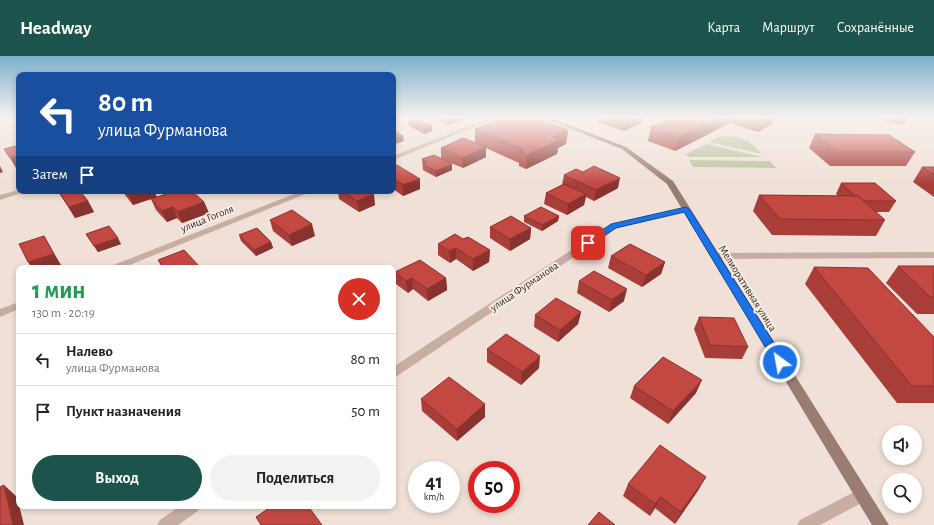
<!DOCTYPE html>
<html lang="ru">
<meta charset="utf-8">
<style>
:root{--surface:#fff;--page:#f2f2f2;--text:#222;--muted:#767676;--line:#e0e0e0;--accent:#1c534c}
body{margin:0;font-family:"Alegreya Sans",sans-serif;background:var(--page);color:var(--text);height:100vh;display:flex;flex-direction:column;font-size:15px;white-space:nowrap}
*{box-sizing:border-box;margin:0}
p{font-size:13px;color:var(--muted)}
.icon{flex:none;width:22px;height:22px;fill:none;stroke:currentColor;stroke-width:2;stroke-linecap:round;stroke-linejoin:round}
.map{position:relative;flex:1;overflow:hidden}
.side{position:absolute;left:16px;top:209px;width:380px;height:244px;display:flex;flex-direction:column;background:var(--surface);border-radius:8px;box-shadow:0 2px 6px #0003}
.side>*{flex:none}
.hud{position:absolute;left:16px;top:16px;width:380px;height:122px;border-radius:8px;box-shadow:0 2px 6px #0003;background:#1a4fa0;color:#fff;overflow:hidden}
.tools{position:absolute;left:882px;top:369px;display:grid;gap:8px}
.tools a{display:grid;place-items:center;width:40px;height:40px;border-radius:50%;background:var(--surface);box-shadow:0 2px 6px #0003;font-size:20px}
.speed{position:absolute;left:408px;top:405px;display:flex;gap:8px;font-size:20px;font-weight:700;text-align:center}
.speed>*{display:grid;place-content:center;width:52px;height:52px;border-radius:50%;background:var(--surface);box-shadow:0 2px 6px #0003;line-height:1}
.speed small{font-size:10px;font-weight:400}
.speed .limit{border:6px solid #d22;background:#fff;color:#111}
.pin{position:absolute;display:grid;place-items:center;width:34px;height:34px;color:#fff;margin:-17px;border-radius:8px;box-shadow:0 2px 6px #0006}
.me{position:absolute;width:44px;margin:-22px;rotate:328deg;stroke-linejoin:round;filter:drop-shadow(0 0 3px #0008)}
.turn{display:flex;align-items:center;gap:14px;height:84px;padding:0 16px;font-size:18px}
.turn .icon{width:52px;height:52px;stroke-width:2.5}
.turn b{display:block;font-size:28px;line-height:34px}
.then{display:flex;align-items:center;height:38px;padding:0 16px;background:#0003;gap:8px;font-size:15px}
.round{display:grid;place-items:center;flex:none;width:42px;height:42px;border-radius:21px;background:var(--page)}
.headline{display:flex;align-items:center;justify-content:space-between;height:68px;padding:0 16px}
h1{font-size:24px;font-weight:600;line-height:30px;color:#1e9e55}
.action{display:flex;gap:8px;margin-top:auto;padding:8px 16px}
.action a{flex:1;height:46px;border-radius:24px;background:var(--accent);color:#fff;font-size:16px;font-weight:600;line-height:46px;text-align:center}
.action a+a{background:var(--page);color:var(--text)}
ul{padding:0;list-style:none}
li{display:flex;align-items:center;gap:12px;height:52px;padding:0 16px;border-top:1px solid var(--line)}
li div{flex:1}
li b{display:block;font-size:15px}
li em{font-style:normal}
header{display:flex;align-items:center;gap:24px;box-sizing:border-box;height:56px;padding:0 20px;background:var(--accent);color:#fff}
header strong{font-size:19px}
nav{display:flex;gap:22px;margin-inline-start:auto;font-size:14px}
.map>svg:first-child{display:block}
</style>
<header>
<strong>Headway</strong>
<nav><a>Карта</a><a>Маршрут</a><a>Сохранённые</a></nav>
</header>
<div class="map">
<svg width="934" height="469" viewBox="0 0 934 469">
<rect width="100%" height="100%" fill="#f0e0d7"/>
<g fill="#b9be98">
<path d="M 720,80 C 743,81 746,81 762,98 L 709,86 Z"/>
<polygon points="707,88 761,101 688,101 686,98"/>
<polygon points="689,104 770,105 776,112 693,111"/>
</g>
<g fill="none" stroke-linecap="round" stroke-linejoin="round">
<g fill="#c8ada4" fill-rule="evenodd">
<polygon points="489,62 497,62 393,104 393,100"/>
<polygon points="19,134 19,135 27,135 0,144 0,139"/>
<polygon points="302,135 313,135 122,212 109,212 111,210"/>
<polygon points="686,152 690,154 689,156 617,172 397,320 393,322 393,311 611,168"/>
<polygon points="934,196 934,202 715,203 710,200 715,197"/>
<polygon points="19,246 19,253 0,261 0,253"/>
<polygon points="862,432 867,434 869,439 867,444 820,469 797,469 800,464"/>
<polygon points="180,450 200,450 198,455 178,469 157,469 160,464"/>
</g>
<polygon fill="#9b7c75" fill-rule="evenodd" points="543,62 551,62 626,91 673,125 889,469 872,469 667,128 622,93"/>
</g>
<g fill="#a93e39">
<polygon points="432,62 467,62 449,69"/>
<polygon points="597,62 644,62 643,66 624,75 597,66"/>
<polygon points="671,62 775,62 772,68 758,76 730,67 675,95 648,85 651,71"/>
<polygon points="873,62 911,62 900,69"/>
<polygon points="408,65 432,70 432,75 424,78 409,70"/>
<polygon points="475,73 568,74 566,88 558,92 557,98 526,113 519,110 519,107 486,92 486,101 463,112 441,103 441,92 475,87"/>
<polygon points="815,78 915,96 906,110 830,110 809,92"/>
<polygon points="422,103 452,114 436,121 423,114"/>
<polygon points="393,110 420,123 420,133 403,140 393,133"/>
<polygon points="922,111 934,111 934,141 913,126"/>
<polygon points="564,119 618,132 594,145 586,141 584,149 567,159 544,148 546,137 562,129"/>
<polygon points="841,127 896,145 889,156 876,156 885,164 876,180 772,179 753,155 759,139 838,140 836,138"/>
<polygon points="58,135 88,145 94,156 75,162"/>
<polygon points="122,135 154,135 156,141 204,146 209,157 182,167 177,162 167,166 156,154 151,143 133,149"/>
<polygon points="338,135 369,135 375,149 359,156 339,143"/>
<polygon points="524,160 559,160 558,165 542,175 524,166"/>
<polygon points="270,164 315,180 292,190 273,175"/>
<polygon points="490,171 531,172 530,183 510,195 490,182"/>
<polygon points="86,178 121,188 98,196"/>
<polygon points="239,179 271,186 273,192 256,200 241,185"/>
<polygon points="463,183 490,194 489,206 473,215 456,203 450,207 438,199 438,188"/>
<polygon points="611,200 665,206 661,218 642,231 608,212"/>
<polygon points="158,204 200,211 201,212 162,212"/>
<polygon points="898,210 934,210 934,258 917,258 886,227"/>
<polygon points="814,211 934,281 934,347 897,347 805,228"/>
<polygon points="395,216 446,222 447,234 428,245 413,233 408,237 396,228"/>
<polygon points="579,225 624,245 609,256 577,237"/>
<polygon points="581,256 578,268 558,286 534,271 535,259"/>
<polygon points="699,261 748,291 742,303 705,302 694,273"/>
<polygon points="487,293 539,312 521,329 487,306"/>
<polygon points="634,330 696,337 668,368 630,342"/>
<polygon points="421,343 485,348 485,361 457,385 422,355"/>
<polygon points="628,428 699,433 675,468 655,452 650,460 623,440"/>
</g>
<g fill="#89322e">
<polygon points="448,62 467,62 449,69"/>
<polygon points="633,62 644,62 643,66 624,75 626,66"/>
<polygon points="719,62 732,62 730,67 675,95 679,81"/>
<polygon points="764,62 775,62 772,68 758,76 763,63"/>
<polygon points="904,62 911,62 900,69"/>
<polygon points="432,70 432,75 424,78 424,73"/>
<polygon points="568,74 566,88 558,92 557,98 526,113 527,99 552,81"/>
<polygon points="403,80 404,85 393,89 393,83"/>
<polygon points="486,91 486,101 463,112 463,102"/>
<polygon points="19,99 19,111 16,112 10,102"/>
<polygon points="452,108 452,114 436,121 436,115"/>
<polygon points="0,110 3,116 0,117"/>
<polygon points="620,122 618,132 594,145 596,134"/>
<polygon points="420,123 420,133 403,140 403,129"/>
<polygon points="138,135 154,135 157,141 133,149 128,138"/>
<polygon points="374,138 375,149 359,156 357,145"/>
<polygon points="586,138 584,149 567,159 568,148"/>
<polygon points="88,145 94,156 75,162 69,151"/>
<polygon points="204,146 209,157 182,167 178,156"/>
<polygon points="173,151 177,162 167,166 162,155"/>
<polygon points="559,160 558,165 542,175 542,169"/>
<polygon points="312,168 315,180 292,190 289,179"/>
<polygon points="531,172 530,183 510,195 510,183"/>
<polygon points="44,180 51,192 61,209 53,212 32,212 28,206"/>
<polygon points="118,182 121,188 98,196 94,190"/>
<polygon points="271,186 273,192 256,200 254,194"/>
<polygon points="456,192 456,203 450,207 449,195"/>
<polygon points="490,194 489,206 473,215 473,203"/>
<polygon points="665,206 661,218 642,231 646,219"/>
<polygon points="412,222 413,233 408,237 406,225"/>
<polygon points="446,222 447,234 428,245 427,233"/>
<polygon points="627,233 624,245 609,256 612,244"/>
<polygon points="581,256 578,268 558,286 560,274"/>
<polygon points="540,300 539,312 521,329 522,316"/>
<polygon points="702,324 696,337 668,368 673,355"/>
<polygon points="485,348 485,361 457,385 457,373"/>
<polygon points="706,421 699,433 675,468 681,456"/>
<polygon points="4,429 17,441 24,469 13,469"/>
<polygon points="661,441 655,452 650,460 655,448"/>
</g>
<g fill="#c44842" stroke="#89322e">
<polygon points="505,62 536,62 568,74 552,81 559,84 527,99 520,95 524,94 475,73"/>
<polygon points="615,62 633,62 626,66"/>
<polygon points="671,62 719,62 679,81 651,71"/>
<polygon points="416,63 432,70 424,73 408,65"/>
<polygon points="393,74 403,80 393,83"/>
<polygon points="815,78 889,79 915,96 837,96"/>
<polygon points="463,82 486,91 463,102 441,92"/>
<polygon points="19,89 19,99 10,102 4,93"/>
<polygon points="434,99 452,108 436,115 423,108 427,106 422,103"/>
<polygon points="397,109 420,123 403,129 393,123 393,120 395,119 393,118 393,110"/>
<polygon points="594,110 620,122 596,134 564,119 576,113 583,116"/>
<polygon points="922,111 934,111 934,119"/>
<polygon points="841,127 875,127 896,145 864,145 858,140 855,140"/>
<polygon points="564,128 586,138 568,148 546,137"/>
<polygon points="58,135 80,135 88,145 69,151"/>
<polygon points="126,135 138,135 128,138"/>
<polygon points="175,135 192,135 204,146 178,156 173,151 162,155 151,143"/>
<polygon points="342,135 369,135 374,138 357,145"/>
<polygon points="759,139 858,140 885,164 780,163"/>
<polygon points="541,151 559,160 542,169 524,160"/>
<polygon points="292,154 312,168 289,179 270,164"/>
<polygon points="511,160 531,172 510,183 490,171"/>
<polygon points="109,170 118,182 94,190 86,178"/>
<polygon points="257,172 271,186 254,194 239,179"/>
<polygon points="455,178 463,183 468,181 490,194 473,203 456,192 449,195 438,188"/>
<polygon points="44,180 54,198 28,206 19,188"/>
<polygon points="630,188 665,206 646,219 611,200"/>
<polygon points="184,194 200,211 197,212 165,212 158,204"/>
<polygon points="420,204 446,222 427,233 412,222 406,225 395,216"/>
<polygon points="898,210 934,210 934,241 930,241"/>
<polygon points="814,211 868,212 934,281 934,330 912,330"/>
<polygon points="594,215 627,233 612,244 579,225"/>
<polygon points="556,242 581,256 560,274 535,259"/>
<polygon points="699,261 734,262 748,291 710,289"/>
<polygon points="506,278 540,300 522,316 487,293"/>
<polygon points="663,301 702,324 673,355 634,330"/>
<polygon points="449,321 485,348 457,373 421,343"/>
<polygon points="660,389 706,421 681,456 661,441 655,448 628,428"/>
<polygon points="4,429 13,469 0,469 0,431"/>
<polygon points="272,450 308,450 322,469 261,469 256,461"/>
<polygon points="599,456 615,469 588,469"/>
</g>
<linearGradient id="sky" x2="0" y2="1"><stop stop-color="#7bb1cd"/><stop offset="0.48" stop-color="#f8f1ed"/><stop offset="1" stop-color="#f8f1ed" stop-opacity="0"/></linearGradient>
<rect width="934" height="128" fill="url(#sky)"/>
<polygon fill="#1a73e8" stroke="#114b97" points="686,151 690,154 784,303 785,306 784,309 776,309 684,156 616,172 590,189 585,189 584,187 611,168"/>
<g text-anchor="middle" stroke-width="4" stroke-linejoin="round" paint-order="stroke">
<g font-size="11" fill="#332725" stroke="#f8ebe3">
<text transform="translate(207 162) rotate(-22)" y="4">улица Гоголя</text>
<text transform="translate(524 230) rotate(-34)" y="4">улица Фурманова</text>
<text transform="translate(748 232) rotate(58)" y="4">Мелиоративная улица</text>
</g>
</g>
</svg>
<div class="tools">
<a><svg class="icon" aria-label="sound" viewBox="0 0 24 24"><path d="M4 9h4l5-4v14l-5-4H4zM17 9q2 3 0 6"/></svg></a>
<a><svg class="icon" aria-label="search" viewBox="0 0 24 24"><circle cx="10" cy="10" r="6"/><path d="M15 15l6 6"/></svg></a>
</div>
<div class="speed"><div>41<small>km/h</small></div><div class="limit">50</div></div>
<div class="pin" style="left:588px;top:187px;background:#d93025"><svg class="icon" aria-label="arrive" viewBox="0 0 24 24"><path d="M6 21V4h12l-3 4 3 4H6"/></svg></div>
<svg class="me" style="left:780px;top:306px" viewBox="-20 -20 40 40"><circle r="17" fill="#1a73e8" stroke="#fff" stroke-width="3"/><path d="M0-11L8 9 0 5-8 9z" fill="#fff"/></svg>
<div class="hud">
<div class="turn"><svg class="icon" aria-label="left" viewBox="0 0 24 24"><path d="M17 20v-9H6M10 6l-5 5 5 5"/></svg><div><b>80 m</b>улица Фурманова</div></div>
<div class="then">Затем<svg class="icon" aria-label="arrive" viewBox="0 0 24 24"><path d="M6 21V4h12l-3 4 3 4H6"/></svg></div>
</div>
<section class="side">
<div class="headline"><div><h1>1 мин</h1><p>130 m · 20:19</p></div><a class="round" style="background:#d93025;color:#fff"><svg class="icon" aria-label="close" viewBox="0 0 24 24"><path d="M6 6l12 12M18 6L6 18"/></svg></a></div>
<ul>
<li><svg class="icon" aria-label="left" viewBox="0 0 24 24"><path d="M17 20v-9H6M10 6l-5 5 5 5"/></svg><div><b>Налево</b><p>улица Фурманова</p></div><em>80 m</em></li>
<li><svg class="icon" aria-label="arrive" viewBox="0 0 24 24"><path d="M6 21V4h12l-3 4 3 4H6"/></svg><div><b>Пункт назначения</b></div><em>50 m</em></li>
</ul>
<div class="action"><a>Выход</a><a>Поделиться</a></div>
</section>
</div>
